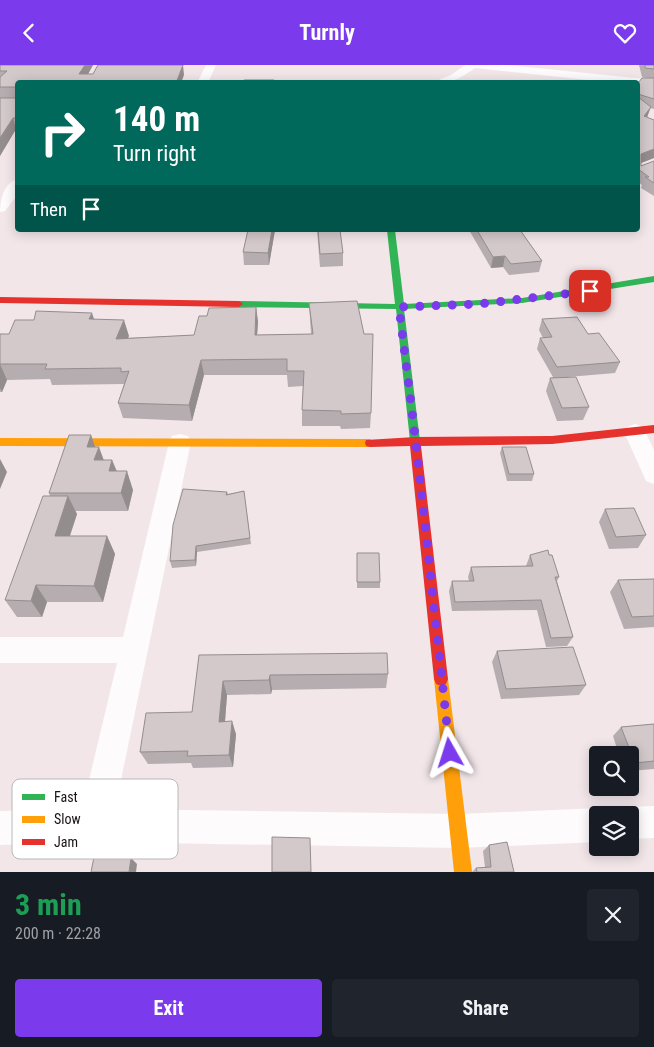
<!DOCTYPE html>
<meta charset="utf-8">
<style>
:root{--surface:#171b24;--page:#20242c;--text:#f1f3f6;--muted:#9ea1a6;--accent:#7c3aed}
body{margin:0;font-family:"Roboto Condensed",sans-serif;background:var(--page);color:var(--text);height:100vh;display:flex;flex-direction:column;font-size:19px;white-space:nowrap}
*{box-sizing:border-box;margin:0}
p{font-size:16px;color:var(--muted)}
.icon{flex:none;width:28px;height:28px;fill:none;stroke:currentColor;stroke-width:2;stroke-linecap:round;stroke-linejoin:round}
.map{position:relative;height:807px;overflow:hidden}
.side{display:flex;flex-direction:column;background:var(--surface);flex:1}
.side>*{flex:none}
.banner{position:absolute;left:15px;top:15px;width:625px;height:152px;border-radius:5px;box-shadow:0 2px 12px #0003;background:#00695c;color:#fff;overflow:hidden}
.tools{position:absolute;left:589px;top:681px;display:grid;gap:10px}
.tools a{display:grid;place-items:center;width:50px;height:50px;border-radius:5px;background:var(--surface);box-shadow:0 2px 12px #0003;font-size:25px}
.pin{position:absolute;display:grid;place-items:center;width:42px;height:42px;color:#fff;margin:-21px;border-radius:10px;box-shadow:0 2px 8px #0006}
.me{position:absolute;width:55px;margin:-28px;rotate:354deg;stroke-linejoin:round;filter:drop-shadow(0 0 4px #0008)}
.turn{display:flex;align-items:center;gap:18px;height:105px;padding:0 15px;font-size:22px}
.turn .icon{width:65px;height:65px;stroke-width:2.5}
.turn b{display:block;font-size:35px;line-height:42px}
.then{display:flex;align-items:center;height:48px;padding:0 15px;background:#0003;gap:10px;font-size:19px}
.round{display:grid;place-items:center;flex:none;width:52px;height:52px;border-radius:5px;background:var(--page)}
.summary{display:flex;align-items:center;justify-content:space-between;height:85px;padding:0 15px}
h1{font-size:30px;font-weight:700;line-height:38px;color:#1e9e55}
.cta{display:flex;gap:10px;margin-top:auto;padding:10px 15px}
.cta a{flex:1;height:58px;border-radius:5px;background:var(--accent);color:#fff;font-size:20px;font-weight:700;line-height:58px;text-align:center}
.cta a+a{background:var(--page);color:var(--text)}
header{display:flex;justify-content:space-between;align-items:center;height:65px;padding:0 15px;background:var(--accent);color:#fff;font-size:22px;font-weight:700}
.map>svg:first-child{display:block}
</style>
<header><svg class="icon" aria-label="back" viewBox="0 0 24 24"><path d="M15 5l-7 7 7 7"/></svg>Turnly<svg class="icon" aria-label="heart" viewBox="0 0 24 24"><path d="M12 20l-8-8c-3-5 5-10 8-4 3-6 11-1 8 4z"/></svg></header>
<div class="map">
<svg width="654" height="807" viewBox="0 0 654 807">
<rect width="100%" height="100%" fill="#f2e6e9"/>
<g fill="none" stroke-linecap="round" stroke-linejoin="round">
<g fill="#fdfbfc" fill-rule="evenodd">
<polygon points="206,0 216,0 208,18 197,18"/>
<path d="M 465,0 L 508,0 L 654,15 L 654,21 L 638,20 L 638,18 L 616,18 L 475,3 C 458,15 452,18 431,18 L 451,10 Z"/>
<path d="M 18,114 L 18,129 L 5,146 L 0,147 C 0,135 4,117 18,114 Z"/>
<polygon points="635,359 643,362 654,385 654,419 646,416 624,367 627,362"/>
<polygon points="180,369 188,371 191,377 115,744 459,749 598,743 610,750 598,750 598,777 459,783 95,777 0,780 0,746 82,744 117,598 0,598 0,572 123,572 169,377 172,371"/>
<polygon points="654,741 654,773 630,774 630,750 617,750 618,746 630,742"/>
</g>
<polygon fill="#30b455" fill-rule="evenodd" points="387,165 395,165 404,239 522,233 654,211 654,217 522,238 404,244 420,376 415,380 410,376 396,244 239,242 235,239 239,236 395,239"/>
<g fill="#ff9f0a" fill-rule="evenodd">
<polygon points="0,373 370,374 375,378 370,382 0,381"/>
<polygon points="441,607 446,609 448,614 472,807 454,807 434,614 436,609"/>
</g>
<g fill="#e5322d" fill-rule="evenodd">
<polygon points="0,232 239,236 243,239 239,242 0,238"/>
<polygon points="654,360 654,368 552,379 421,381 448,614 446,619 441,621 436,619 434,614 410,381 370,382 366,381 365,378 366,375 415,372 552,371"/>
</g>
</g>
<g fill="#b5adaf">
<polygon points="0,0 93,0 88,9 184,10 18,18 18,64 16,64 0,91"/>
<polygon points="639,0 654,0 654,44 650,43 647,53 654,55 654,93 641,98 641,101 654,96 654,131 641,123 642,120 638,117 638,18 648,13 642,12"/>
<polygon points="275,165 269,200 244,200 243,187"/>
<polygon points="317,165 340,165 343,188 343,201 320,202"/>
<polygon points="469,165 520,165 542,196 539,207 509,210 503,202 491,203"/>
<polygon points="309,238 371,348 370,363 341,364 340,361 302,361 302,345 303,321 288,322 287,310 204,310 192,356 123,353 118,338 124,319 52,320 50,314 7,315 2,327 0,327 0,269 9,269 94,254 129,271 127,273 194,270 207,251 256,242 258,257 257,270 311,269 310,254"/>
<polygon points="542,254 588,269 620,297 615,308 568,312 589,342 583,355 557,356 546,326 550,313 553,312 537,284 540,273 543,273 539,265"/>
<polygon points="91,370 95,382 103,395 112,395 117,406 133,425 128,446 75,446 77,449 70,471 107,471 115,489 103,537 47,537 42,552 17,552 5,535 50,431 49,428"/>
<polygon points="502,382 534,409 532,416 507,416 500,388"/>
<polygon points="244,426 251,479 197,487 196,501 172,503 170,496 227,427 228,429"/>
<polygon points="605,444 646,470 638,483 609,484 599,457"/>
<polygon points="357,488 380,517 380,523 357,523"/>
<polygon points="530,490 549,490 559,512 557,516 573,572 567,581 546,582 537,545 452,546 449,526 452,516 469,516 468,512 471,502 526,501"/>
<polygon points="654,514 654,562 624,564 610,527 618,515"/>
<polygon points="497,586 586,620 579,630 501,634 492,597"/>
<polygon points="199,590 388,609 386,623 272,625 271,629 227,630 225,656 236,669 233,702 193,703 191,698 148,699 140,687 192,647"/>
<polygon points="654,659 654,704 630,706 630,690 619,690 613,671 621,662"/>
<polygon points="489,780 514,807 472,807 476,803 485,802 483,786"/>
</g>
<g fill="#948d8e">
<polygon points="85,0 93,0 83,18 79,9"/>
<polygon points="183,0 184,10 181,18 176,18"/>
<polygon points="651,42 647,52 640,61 644,51"/>
<polygon points="13,53 16,64 0,91 0,73"/>
<polygon points="654,84 654,93 638,99 641,89"/>
<polygon points="272,165 275,165 269,200 268,188"/>
<polygon points="505,191 503,202 491,203 493,192"/>
<polygon points="256,242 258,257 256,285 255,270"/>
<polygon points="92,248 97,263 89,254"/>
<polygon points="124,255 129,271 121,289 116,274"/>
<polygon points="201,295 204,310 192,356 189,340"/>
<polygon points="0,299 7,315 2,327 0,323"/>
<polygon points="91,370 97,387 99,382 106,401 94,401 87,382"/>
<polygon points="0,394 7,407 0,424"/>
<polygon points="112,395 119,413 109,406"/>
<polygon points="127,406 133,425 128,446 121,428"/>
<polygon points="68,431 77,449 64,488 55,471"/>
<polygon points="107,471 115,489 103,537 94,521"/>
<polygon points="196,481 197,487 196,501 195,495"/>
<polygon points="36,520 47,537 42,552 31,536"/>
<polygon points="270,610 272,625 271,629 269,615"/>
<polygon points="223,616 227,630 224,669 219,657"/>
<polygon points="232,656 236,669 233,702 229,690"/>
<polygon points="131,793 137,799 136,807 129,807"/>
</g>
<g fill="#d3c9cb" stroke="#948d8e">
<polygon points="0,0 85,0 79,9 93,9 98,0 183,0 176,18 18,18 18,53 13,53 0,73 0,33 16,33 16,22 0,22 0,12 7,6 0,6"/>
<polygon points="645,0 654,0 654,4 645,3"/>
<polygon points="642,13 654,13 654,34 638,29 638,18"/>
<polygon points="244,15 274,15 274,18 243,18"/>
<polygon points="638,32 651,42 644,51 654,55 654,84 641,89 641,101 654,96 654,118 645,112 649,112 638,104"/>
<polygon points="248,165 272,165 268,188 243,187"/>
<polygon points="318,165 340,165 343,188 320,189"/>
<polygon points="477,165 520,165 542,196 511,199 505,191 493,192"/>
<polygon points="357,236 364,269 373,269 371,348 341,349 341,346 302,345 304,306 287,306 287,294 201,295 189,340 118,338 129,306 121,307 121,303 45,304 47,299 0,299 0,269 9,269 15,255 34,255 36,246 92,248 89,254 124,255 116,274 194,270 199,251 207,251 209,243 256,242 255,270 313,269 309,238"/>
<polygon points="577,252 588,269 599,268 620,297 557,302 540,273 552,272 542,254"/>
<polygon points="576,312 589,342 562,343 550,313"/>
<polygon points="69,370 91,370 87,382 99,382 94,395 112,395 109,406 127,406 121,428 49,428"/>
<polygon points="502,382 526,382 534,409 509,409"/>
<polygon points="183,424 227,427 226,430 244,426 250,473 196,481 195,495 170,496 173,460"/>
<polygon points="43,431 68,431 55,471 107,471 94,521 36,520 31,536 5,535"/>
<polygon points="634,443 646,470 616,472 605,444"/>
<polygon points="548,485 549,490 552,490 559,512 555,512 573,572 551,573 541,535 455,537 452,516 474,516 471,502 533,501 530,490"/>
<polygon points="357,488 379,488 380,517 357,517"/>
<polygon points="654,514 654,551 632,552 618,515"/>
<polygon points="573,582 586,620 506,624 497,586"/>
<polygon points="387,588 388,609 270,610 269,615 223,616 219,657 232,656 229,690 187,691 188,686 140,687 146,648 192,647 199,590"/>
<polygon points="654,659 654,696 635,698 621,662"/>
<polygon points="272,772 310,773 311,807 272,807"/>
<polygon points="507,777 514,807 477,807 476,803 491,802 489,780"/>
<polygon points="94,792 131,793 129,807 91,807"/>
</g>
<g fill="none" stroke-linecap="round" stroke-linejoin="round">
<polyline stroke="#7c3aed" stroke-width="9" stroke-dasharray="0 16.2" points="450,688 416,378 399,242 479,239 590,226"/>
</g>
<rect x="12" y="714" width="166" height="80" rx="8" fill="#fff" stroke="#bab8b8" stroke-width="1"/>
<rect x="22" y="729" width="23" height="6" fill="#30b455"/>
<rect x="22" y="751" width="23" height="7" fill="#ff9f0a"/>
<rect x="22" y="774" width="23" height="6" fill="#e5322d"/>
<g font-size="14" fill="#1a1214">
<text x="54" y="737">Fast</text>
<text x="54" y="759">Slow</text>
<text x="54" y="782">Jam</text>
</g>
</svg>
<div class="tools">
<a><svg class="icon" aria-label="search" viewBox="0 0 24 24"><circle cx="10" cy="10" r="6"/><path d="M15 15l6 6"/></svg></a>
<a><svg class="icon" aria-label="layers" viewBox="0 0 24 24"><path d="M12 4l9 5-9 5-9-5zM3 14l9 5 9-5"/></svg></a>
</div>
<div class="pin" style="left:590px;top:226px;background:#d93025"><svg class="icon" aria-label="arrive" viewBox="0 0 24 24"><path d="M6 21V4h12l-3 4 3 4H6"/></svg></div>
<svg class="me" style="left:450px;top:688px" viewBox="-20 -20 40 40"><path d="M0-17L14 15 0 8-14 15z" fill="#7c3aed" stroke="#fff" stroke-width="4"/></svg>
<div class="banner">
<div class="turn"><svg class="icon" aria-label="right" viewBox="0 0 24 24"><path d="M7 20v-9h11M14 6l5 5-5 5"/></svg><div><b>140 m</b>Turn right</div></div>
<div class="then">Then<svg class="icon" aria-label="arrive" viewBox="0 0 24 24"><path d="M6 21V4h12l-3 4 3 4H6"/></svg></div>
</div>
</div>
<section class="side">
<div class="summary"><div><h1>3 min</h1><p>200 m · 22:28</p></div><a class="round"><svg class="icon" aria-label="close" viewBox="0 0 24 24"><path d="M6 6l12 12M18 6L6 18"/></svg></a></div>
<div class="cta"><a>Exit</a><a>Share</a></div>
</section>
